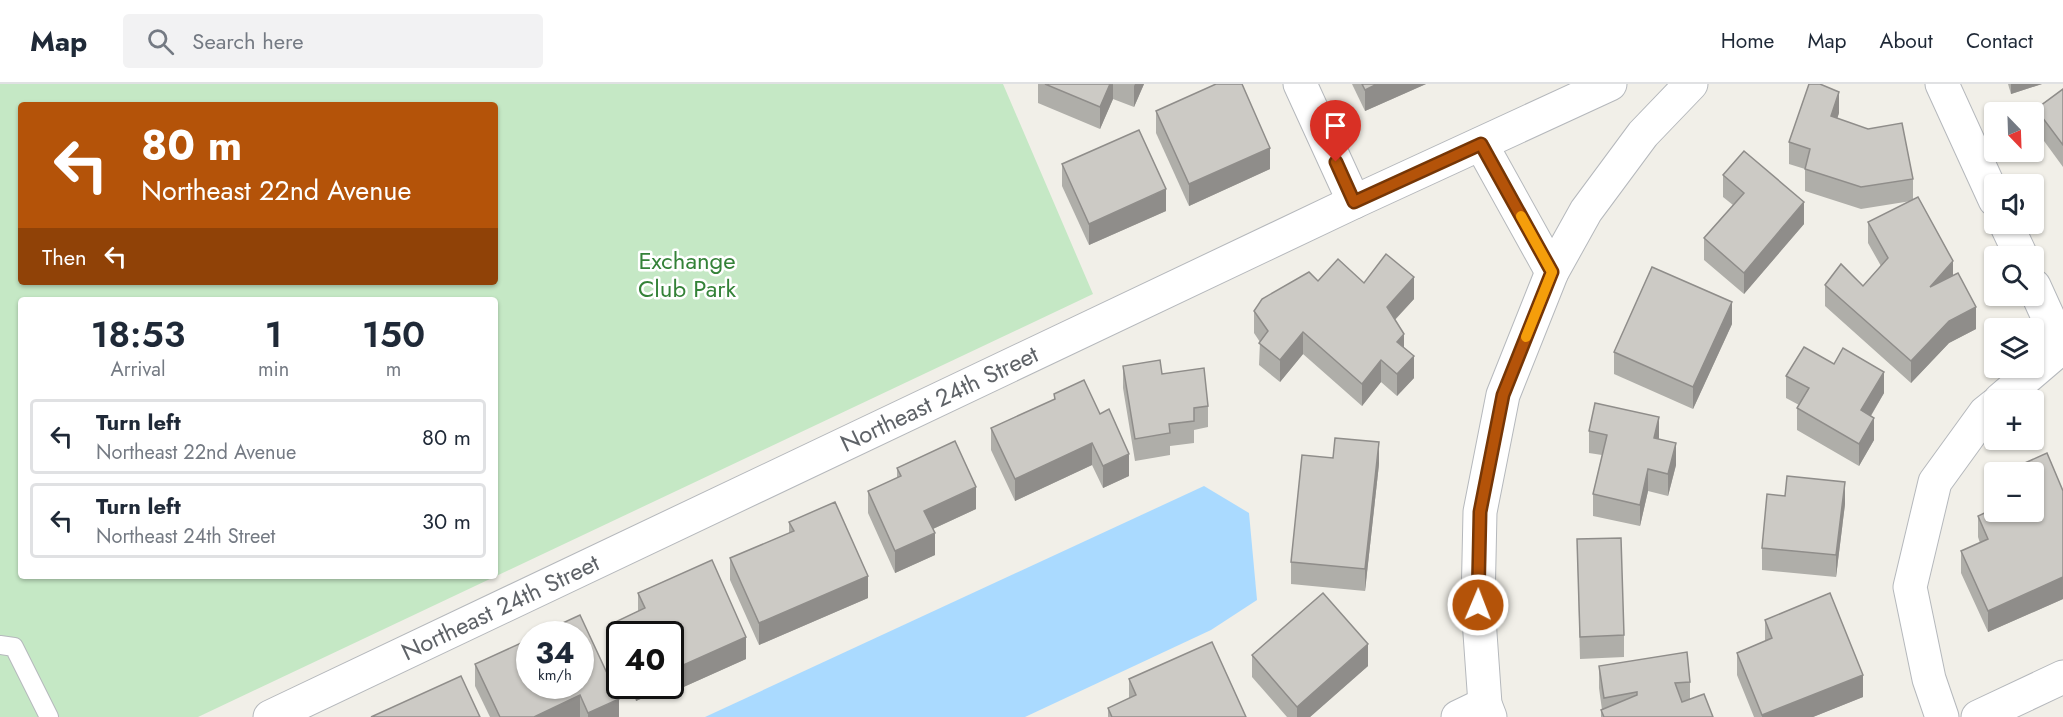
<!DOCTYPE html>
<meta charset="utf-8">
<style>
:root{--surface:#fff;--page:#f2f2f3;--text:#1f2937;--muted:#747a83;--line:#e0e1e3}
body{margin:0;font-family:Jost,sans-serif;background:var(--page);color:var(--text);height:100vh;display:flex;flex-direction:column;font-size:22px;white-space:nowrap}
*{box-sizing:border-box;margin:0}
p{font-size:20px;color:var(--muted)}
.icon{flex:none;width:33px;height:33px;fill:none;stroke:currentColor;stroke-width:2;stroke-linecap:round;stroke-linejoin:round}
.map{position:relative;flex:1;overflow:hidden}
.details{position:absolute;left:18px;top:213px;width:480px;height:282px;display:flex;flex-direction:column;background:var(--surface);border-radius:6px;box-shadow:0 2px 4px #0004}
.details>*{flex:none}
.hud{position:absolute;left:18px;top:18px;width:480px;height:183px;border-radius:6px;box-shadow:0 2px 4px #0004;background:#b45309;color:#fff;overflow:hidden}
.needle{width:39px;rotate:157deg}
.fabs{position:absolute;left:1984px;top:18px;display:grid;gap:12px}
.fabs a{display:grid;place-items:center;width:60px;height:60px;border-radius:6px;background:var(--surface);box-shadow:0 2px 4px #0004;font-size:30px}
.speed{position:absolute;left:516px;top:537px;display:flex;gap:12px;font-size:30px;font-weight:700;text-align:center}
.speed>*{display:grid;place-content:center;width:78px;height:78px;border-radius:50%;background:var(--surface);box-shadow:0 2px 4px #0004;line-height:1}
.speed small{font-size:15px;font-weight:400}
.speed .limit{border:3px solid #111;border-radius:9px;background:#fff;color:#111}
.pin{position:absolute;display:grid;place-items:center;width:51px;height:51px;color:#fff;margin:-62px -26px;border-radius:50% 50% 50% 0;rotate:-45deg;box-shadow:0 0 6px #0007}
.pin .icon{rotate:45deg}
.me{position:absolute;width:66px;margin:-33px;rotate:1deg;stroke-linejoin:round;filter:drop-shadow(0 0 4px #0008)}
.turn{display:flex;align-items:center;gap:21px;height:126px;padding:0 24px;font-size:27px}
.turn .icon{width:78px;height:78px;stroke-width:2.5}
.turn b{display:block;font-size:42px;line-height:51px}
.then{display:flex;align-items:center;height:57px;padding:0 24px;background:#0003;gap:12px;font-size:22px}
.eta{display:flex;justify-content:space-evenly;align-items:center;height:102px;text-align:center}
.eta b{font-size:36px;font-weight:600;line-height:42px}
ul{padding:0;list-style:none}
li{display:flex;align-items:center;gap:18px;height:75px;margin:0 12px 9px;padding:0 12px;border:3px solid var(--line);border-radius:6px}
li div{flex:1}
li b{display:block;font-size:22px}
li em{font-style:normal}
header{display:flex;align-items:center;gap:36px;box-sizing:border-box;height:84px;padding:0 30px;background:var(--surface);border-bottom:2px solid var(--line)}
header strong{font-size:28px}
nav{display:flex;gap:33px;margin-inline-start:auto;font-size:21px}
.search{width:420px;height:54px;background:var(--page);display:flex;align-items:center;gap:15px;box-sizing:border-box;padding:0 21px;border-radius:6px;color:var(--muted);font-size:22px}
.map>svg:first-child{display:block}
</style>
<header>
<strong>Map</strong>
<div class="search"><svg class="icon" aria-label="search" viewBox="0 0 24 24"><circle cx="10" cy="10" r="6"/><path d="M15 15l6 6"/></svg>Search here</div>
<nav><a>Home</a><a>Map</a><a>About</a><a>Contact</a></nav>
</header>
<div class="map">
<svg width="2063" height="633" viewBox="0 0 2063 633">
<rect width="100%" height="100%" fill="#f1efe8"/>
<path fill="#c5e8c5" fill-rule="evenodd" d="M 0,0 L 1003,0 L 1093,210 L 198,633 L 0,633 ZM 21,21 L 495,21 L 495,198 L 21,198 ZM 21,216 L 495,216 L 495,492 L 21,492 Z"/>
<polygon fill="#aadaff" points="1204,402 1249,429 1257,516 1211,546 1025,633 705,633"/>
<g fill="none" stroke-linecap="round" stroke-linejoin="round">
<g stroke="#b5b8bc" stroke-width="20">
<polyline id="service" points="0,561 14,563 49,633"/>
</g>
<g stroke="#b5b8bc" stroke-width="35">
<g id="minor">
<polyline points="1300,0 1354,118"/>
<polyline points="1942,0 1995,116"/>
<polyline points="1481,60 1552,188"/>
<polyline points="2006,140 2021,172"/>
<polyline points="2034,202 2063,266"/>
<polyline points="2000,316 2062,263"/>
<path id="s1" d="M 270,633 L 1354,118 L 1610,0"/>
<polyline points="1458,633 1485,620"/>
<polyline points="1942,633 1929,595 1910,503 1935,398 1985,329 1995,321"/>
<polyline points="1978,633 2063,593"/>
</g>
</g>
<g stroke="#b5b8bc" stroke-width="35">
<polyline id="tertiary" points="1490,633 1485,620 1478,521 1480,428 1503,311 1552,188 1586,127 1643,50 1691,0"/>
</g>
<use href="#service" stroke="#fff" stroke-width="18"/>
<use href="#minor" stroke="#fff" stroke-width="33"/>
<use href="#tertiary" stroke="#fff" stroke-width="33"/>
</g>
<g fill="#afaea9">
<polygon points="1038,0 1144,0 1134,23 1113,15 1100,45 1038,19"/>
<polygon points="1352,0 1426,0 1365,27"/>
<polygon points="2008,0 2042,0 2011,10"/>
<polygon points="2063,5 2063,83 2036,46 2036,25"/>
<polygon points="1156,27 1270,85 1189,122 1156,49"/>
<polygon points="1839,29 1837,34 1913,95 1913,116 1953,191 1976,245 1949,259 1911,299 1825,222 1825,201 1863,202 1881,182 1868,159 1868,138 1911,117 1861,125 1805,107 1805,85 1789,80 1789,58"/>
<polygon points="1062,80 1166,127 1089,161 1062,102"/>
<polygon points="1723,91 1804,140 1744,210 1704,176 1704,154 1733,121 1723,113"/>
<polygon points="1318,197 1364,199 1414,215 1395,236 1414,294 1397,312 1381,298 1362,322 1303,270 1280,298 1259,281 1260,258 1254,249 1254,227"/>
<polygon points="1732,240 1693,325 1614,290 1614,268"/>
<polygon points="1123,282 1162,290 1208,322 1208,343 1194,346 1194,359 1170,362 1170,371 1135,377 1123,304"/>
<polygon points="1786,292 1884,309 1871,332 1874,356 1859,382 1797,346 1797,324 1799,321 1786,314"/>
<polygon points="1054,310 1129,392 1103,404 1092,381 1015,417 991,366 991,344 1054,316"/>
<polygon points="1589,347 1659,355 1676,381 1668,412 1648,407 1640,442 1593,432 1593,410 1602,371 1589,369"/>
<polygon points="2047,369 2063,407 2063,515 1988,548 1961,489 1961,467 1980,459 1978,453 1978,432 1995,424 1995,428 2034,428 2034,388 2009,388 2009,386"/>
<polygon points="1379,380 1365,507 1291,500 1291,478"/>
<polygon points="897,384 976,425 933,445 935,471 895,489 868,429 868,407 897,394"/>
<polygon points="1845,420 1836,493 1762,486 1762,464"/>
<polygon points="789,438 868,514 759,561 730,496 730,474 789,449"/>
<polygon points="1577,455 1624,551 1624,573 1580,575"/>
<polygon points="638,509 746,575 659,614 656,608 636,617 629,602 670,602 620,550 620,581 611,561 611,540 638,527"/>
<polygon points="1765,536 1863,613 1813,633 1754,633 1737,591 1737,569 1765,557"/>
<polygon points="1252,571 1368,582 1310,633 1287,633 1252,593"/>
<polygon points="475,580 580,602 619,633 490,633 475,602"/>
<polygon points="1599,582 1690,598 1690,615 1713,633 1601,633 1601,626 1602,626 1599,604"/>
<polygon points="1129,595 1246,633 1108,633 1108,624 1129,615"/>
</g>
<g fill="#8f8d8a">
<polygon points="1110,0 1113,0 1113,15 1100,45 1100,23"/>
<polygon points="1135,0 1144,0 1134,23 1134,2"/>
<polygon points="1377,0 1426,0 1365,27 1365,6"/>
<polygon points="2011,0 2042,0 2011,10"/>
<polygon points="1839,8 1839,29 1831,54 1831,32"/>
<polygon points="1270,64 1270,85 1189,122 1189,100"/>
<polygon points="1166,105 1166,127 1089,161 1089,140"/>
<polygon points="1804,118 1804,140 1744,210 1744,189"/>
<polygon points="1953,177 1953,199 1930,203"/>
<polygon points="1414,193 1414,215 1387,244 1387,223"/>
<polygon points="1732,218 1732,240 1693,325 1693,303"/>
<polygon points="1976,223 1976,245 1949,259 1911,299 1911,277 1949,237"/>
<polygon points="1303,248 1303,270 1280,298 1280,276"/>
<polygon points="1404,250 1404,272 1397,258"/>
<polygon points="1414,272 1414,294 1397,312 1397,290"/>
<polygon points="1381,276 1381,298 1362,322 1362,300"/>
<polygon points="1884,288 1884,309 1861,348 1861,326"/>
<polygon points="1659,333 1659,355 1654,354"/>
<polygon points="1874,334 1874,356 1859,382 1859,360"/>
<polygon points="1379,358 1379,380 1365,507 1365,485"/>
<polygon points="1092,359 1092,381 1015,417 1015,395"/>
<polygon points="1676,359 1676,381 1668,412 1668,390"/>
<polygon points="1129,370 1129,392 1103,404 1103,382"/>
<polygon points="1648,385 1648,407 1640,442 1640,421"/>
<polygon points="1845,398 1845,420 1836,493 1836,471"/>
<polygon points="976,403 976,425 924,449 924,427"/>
<polygon points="935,449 935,471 895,489 895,467"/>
<polygon points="868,492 868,514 759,561 759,539"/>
<polygon points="2063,493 2063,515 1988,548 1988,527"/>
<polygon points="746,553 746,575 659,614 659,602 670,602 670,587"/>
<polygon points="1368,560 1368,582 1310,633 1297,633 1297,623"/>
<polygon points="1863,591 1863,613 1813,633 1762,633 1762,631"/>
<polygon points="636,602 656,602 656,608 636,617"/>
<polygon points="580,611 580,633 534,633"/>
<polygon points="619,615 619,633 588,633 588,629"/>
</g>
<g fill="#cccac5" stroke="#8f8d8a" stroke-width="1.5">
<polygon points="1045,0 1110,0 1100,23"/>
<polygon points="1216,0 1242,0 1270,64 1189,100 1156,27"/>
<polygon points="1362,0 1377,0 1365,6"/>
<polygon points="1809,0 1820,0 1839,8 1831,32 1868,45 1902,39 1913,95 1861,103 1805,85 1810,65 1789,58"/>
<polygon points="2063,5 2063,61 2036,25"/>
<polygon points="1139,46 1166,105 1089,140 1062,80"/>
<polygon points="1744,67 1804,118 1744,189 1704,154 1744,109 1723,91"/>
<polygon points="1918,113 1953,177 1930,203 1958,189 1976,223 1949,237 1911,277 1825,201 1841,180 1863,202 1888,174 1868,138"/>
<polygon points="1386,170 1414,193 1387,223 1404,250 1397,258 1414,272 1397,290 1381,276 1362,300 1303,248 1280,276 1259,259 1268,247 1254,227 1262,215 1309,188 1318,197 1338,175 1364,199"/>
<polygon points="1652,183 1732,218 1693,303 1614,268"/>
<polygon points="1804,263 1834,280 1843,264 1884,288 1861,326 1874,334 1859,360 1797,324 1809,304 1786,292"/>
<polygon points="1160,276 1162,290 1204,284 1208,322 1194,324 1194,337 1169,340 1170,349 1135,355 1123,282"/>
<polygon points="1084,296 1100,330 1109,325 1129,370 1103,382 1092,359 1015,395 991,344 1055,315 1054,310"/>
<polygon points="1595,319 1659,333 1654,354 1676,359 1668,390 1648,385 1640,421 1593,410 1607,351 1589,347"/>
<polygon points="1335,354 1379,358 1365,485 1291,478 1302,371 1333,374"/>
<polygon points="955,357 976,403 924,427 935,449 895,467 868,407 901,392 897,384"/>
<polygon points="2047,369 2063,407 2063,493 1988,527 1961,467 1988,455 1978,432 1995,424 1995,428 2034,428 2034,388 2011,388 2009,386"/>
<polygon points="1787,392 1845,398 1836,471 1762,464 1767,410 1785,412"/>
<polygon points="835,418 868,492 759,539 730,474 794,447 789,438"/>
<polygon points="1621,454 1624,551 1580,553 1577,455"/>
<polygon points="712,476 746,553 670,587 670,550 620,550 620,559 611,540 645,524 638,509"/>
<polygon points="1323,509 1368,560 1297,623 1252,571"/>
<polygon points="1830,509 1863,591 1762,631 1737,569 1772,554 1765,536"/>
<polygon points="580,531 619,615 588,629 580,611 534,633 500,633 475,580 530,555 530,602 580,602 580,550 539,550"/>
<polygon points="1212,558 1246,633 1112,633 1108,624 1136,611 1129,595"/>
<polygon points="1687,568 1690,598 1675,599 1682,618 1704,610 1713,633 1604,633 1601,626 1637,611 1637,608 1604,614 1599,582"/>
<polygon points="461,592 480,633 371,633"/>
</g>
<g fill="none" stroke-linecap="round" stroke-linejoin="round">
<g stroke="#753606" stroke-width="15">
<polyline id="route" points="1336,78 1354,118 1481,60 1552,188 1503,311 1480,428 1478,521"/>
</g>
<use href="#route" stroke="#b45309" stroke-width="10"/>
<polyline stroke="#f59e0b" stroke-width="10" points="1521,132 1552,188 1526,253"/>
</g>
<g text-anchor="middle" stroke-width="5" stroke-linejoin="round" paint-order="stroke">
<g font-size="24" fill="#348238" stroke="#fff">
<text x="687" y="185">Exchange<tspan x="687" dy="28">Club Park</tspan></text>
</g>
<g font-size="24" fill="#5f6368" stroke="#fff">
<text dy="8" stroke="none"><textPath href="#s1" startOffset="741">Northeast 24th Street</textPath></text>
<text dy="8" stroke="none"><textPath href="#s1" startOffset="255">Northeast 24th Street</textPath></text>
</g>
</g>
</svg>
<div class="fabs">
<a><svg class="needle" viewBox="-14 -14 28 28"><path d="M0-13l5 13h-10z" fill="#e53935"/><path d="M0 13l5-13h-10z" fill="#747a83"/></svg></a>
<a><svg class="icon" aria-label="sound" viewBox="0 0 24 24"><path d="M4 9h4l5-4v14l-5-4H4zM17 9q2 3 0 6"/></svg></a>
<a><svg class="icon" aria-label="search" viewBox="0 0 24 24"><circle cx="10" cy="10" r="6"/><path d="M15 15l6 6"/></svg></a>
<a><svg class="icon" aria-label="layers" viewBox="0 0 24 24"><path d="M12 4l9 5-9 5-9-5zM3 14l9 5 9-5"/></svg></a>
<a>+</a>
<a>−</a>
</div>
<div class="speed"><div>34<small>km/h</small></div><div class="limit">40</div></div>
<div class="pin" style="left:1336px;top:78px;background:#d93025"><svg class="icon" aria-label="arrive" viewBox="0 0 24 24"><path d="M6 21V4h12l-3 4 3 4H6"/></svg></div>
<svg class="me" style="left:1478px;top:521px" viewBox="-20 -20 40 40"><circle r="17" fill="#b45309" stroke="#fff" stroke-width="3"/><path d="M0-11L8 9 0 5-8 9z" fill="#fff"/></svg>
<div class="hud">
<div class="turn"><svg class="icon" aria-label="left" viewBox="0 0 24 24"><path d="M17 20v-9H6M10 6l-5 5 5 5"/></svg><div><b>80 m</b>Northeast 22nd Avenue</div></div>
<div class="then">Then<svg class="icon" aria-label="left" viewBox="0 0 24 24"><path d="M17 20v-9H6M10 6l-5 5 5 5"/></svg></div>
</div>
<section class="details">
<div class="eta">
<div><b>18:53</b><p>Arrival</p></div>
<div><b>1</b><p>min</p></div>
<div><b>150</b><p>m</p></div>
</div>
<ul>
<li><svg class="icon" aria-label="left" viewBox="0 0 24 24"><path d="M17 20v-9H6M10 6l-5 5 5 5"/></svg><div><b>Turn left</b><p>Northeast 22nd Avenue</p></div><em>80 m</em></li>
<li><svg class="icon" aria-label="left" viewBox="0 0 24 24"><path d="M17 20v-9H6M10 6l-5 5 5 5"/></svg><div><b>Turn left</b><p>Northeast 24th Street</p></div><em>30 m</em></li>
</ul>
</section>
</div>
